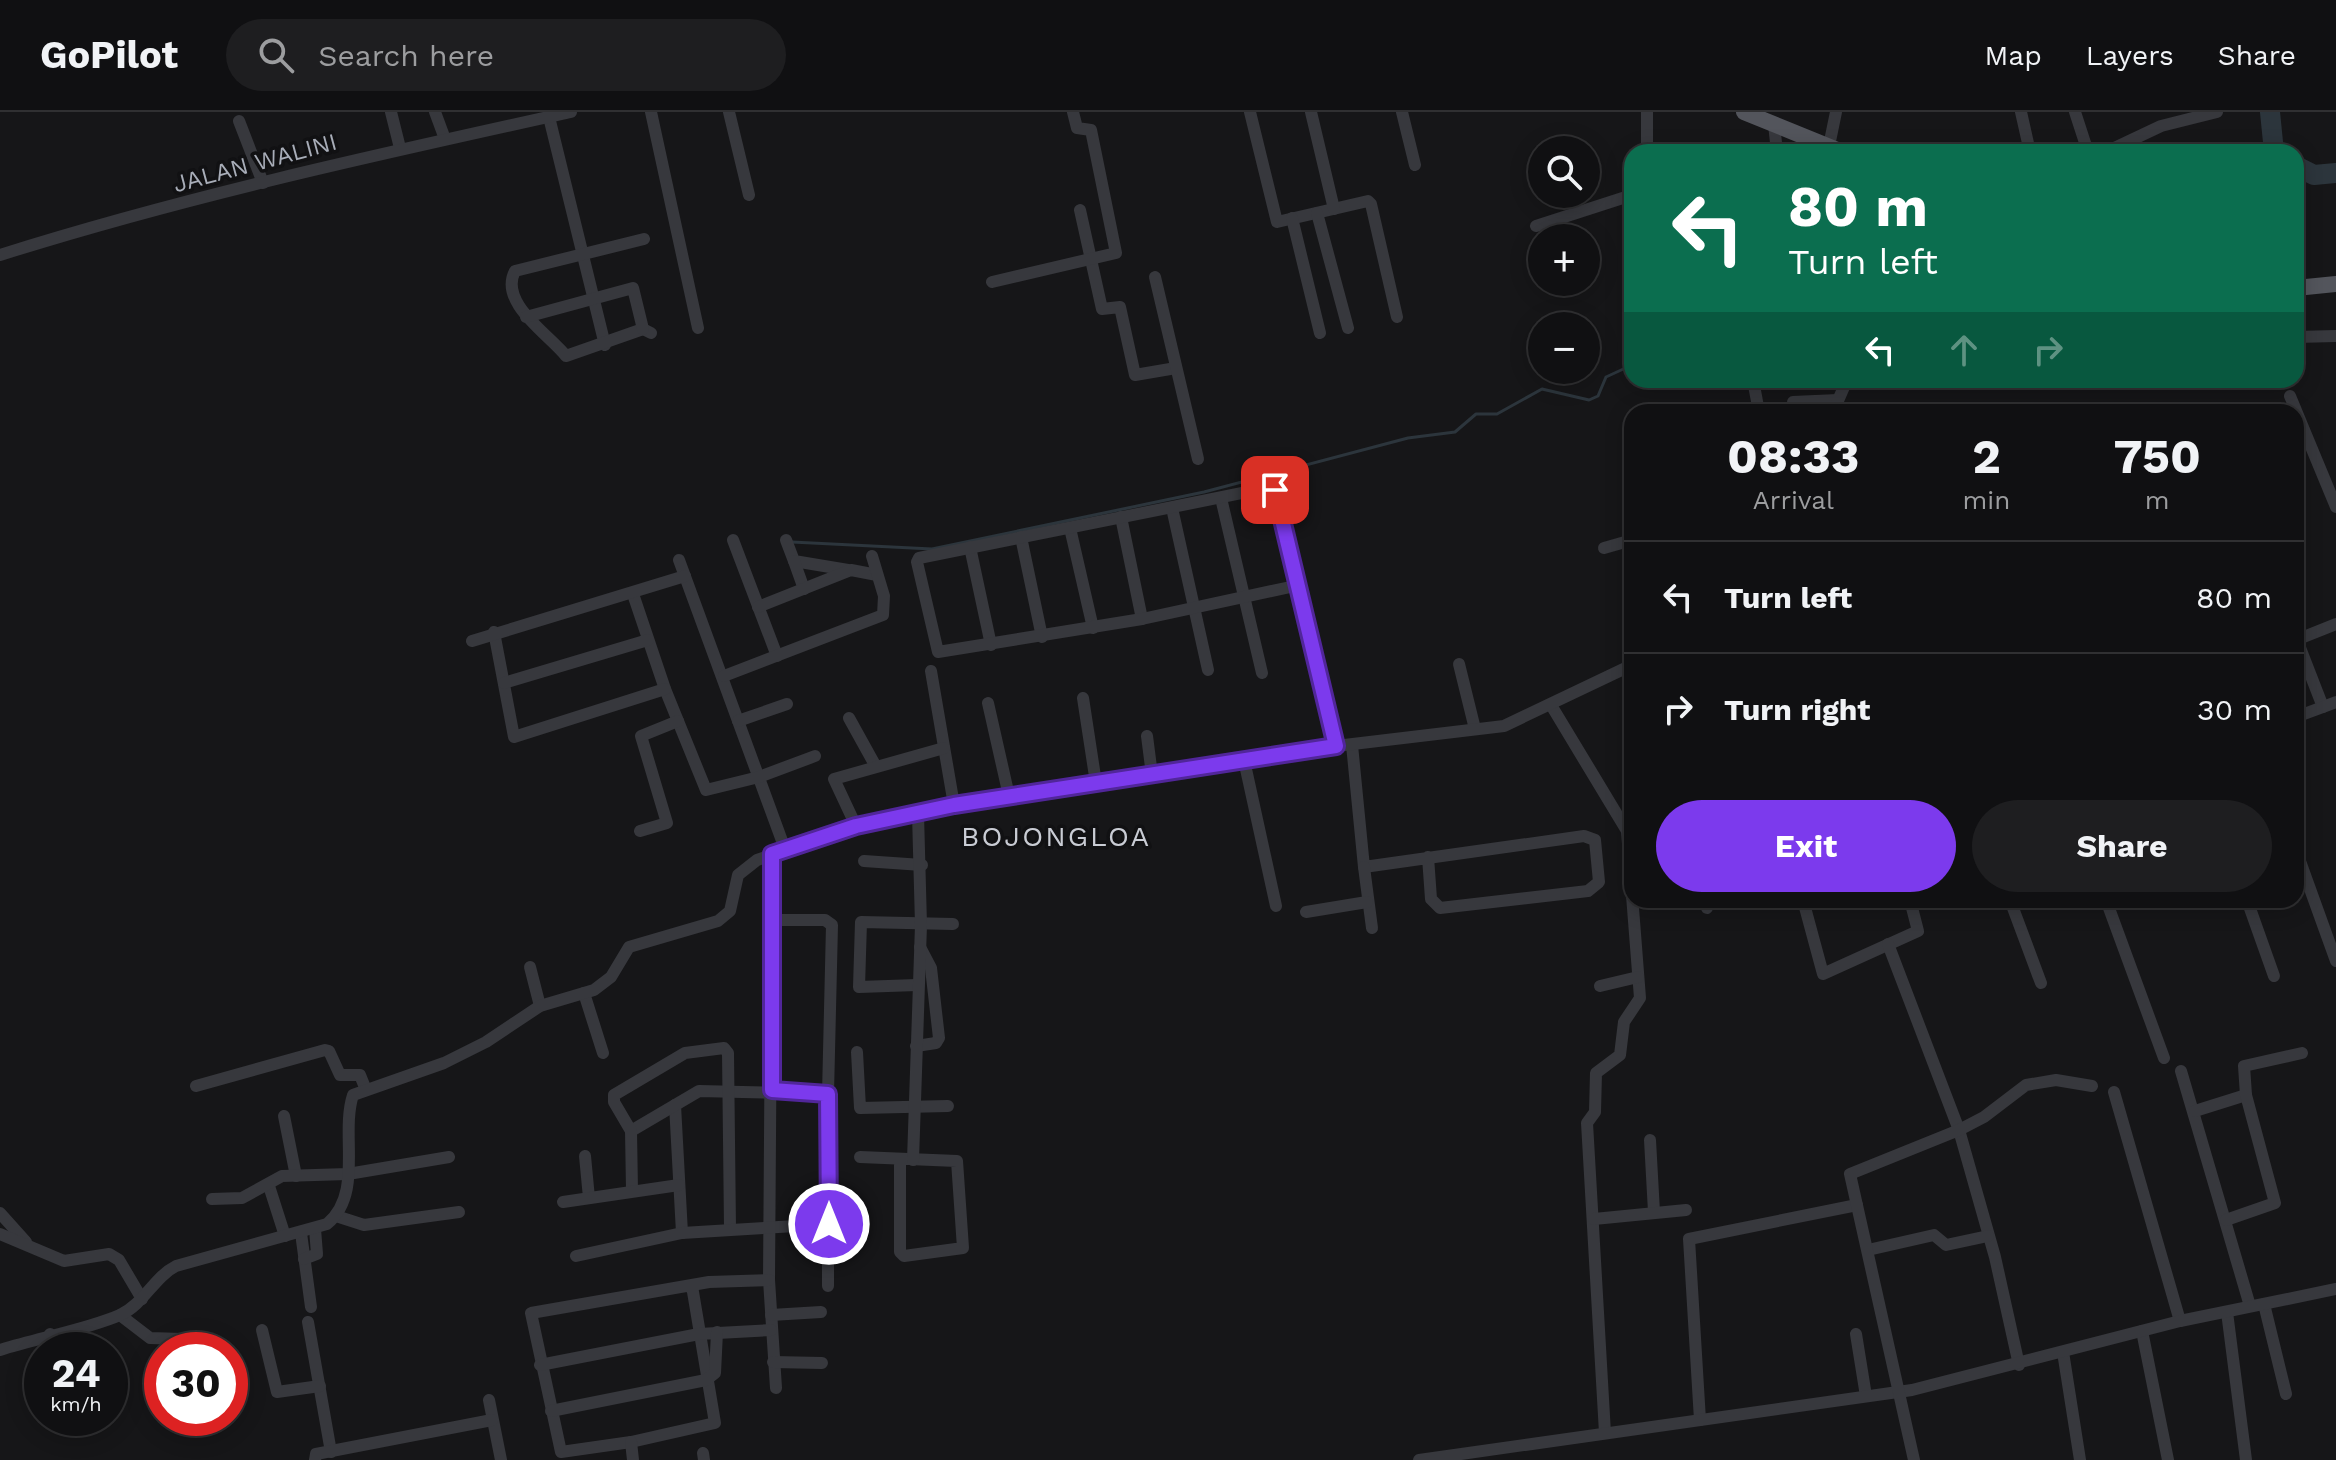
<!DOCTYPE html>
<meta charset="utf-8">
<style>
:root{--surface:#101012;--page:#1e1e20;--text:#f1f3f6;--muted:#9c9d9f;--line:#303032;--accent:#7c3aed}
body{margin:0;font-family:"Work Sans",sans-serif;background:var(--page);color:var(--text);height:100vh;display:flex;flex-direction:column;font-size:30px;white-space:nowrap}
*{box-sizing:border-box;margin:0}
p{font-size:26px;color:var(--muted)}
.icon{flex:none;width:44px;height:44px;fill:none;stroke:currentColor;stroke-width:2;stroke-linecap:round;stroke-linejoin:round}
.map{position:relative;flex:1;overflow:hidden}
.details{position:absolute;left:1624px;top:292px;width:680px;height:504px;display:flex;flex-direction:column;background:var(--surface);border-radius:24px;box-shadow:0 4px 20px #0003,0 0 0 2px var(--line)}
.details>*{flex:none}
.hud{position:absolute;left:1624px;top:32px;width:680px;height:244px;border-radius:24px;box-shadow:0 4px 20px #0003,0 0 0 2px var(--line);background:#0b6e4f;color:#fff;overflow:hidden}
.controls{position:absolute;left:1528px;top:24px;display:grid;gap:16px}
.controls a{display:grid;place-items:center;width:72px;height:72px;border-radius:50%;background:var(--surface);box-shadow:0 4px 20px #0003,0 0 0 2px var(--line);font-size:40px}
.speed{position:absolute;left:24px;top:1220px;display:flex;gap:16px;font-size:40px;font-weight:700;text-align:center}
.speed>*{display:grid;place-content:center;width:104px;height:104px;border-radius:50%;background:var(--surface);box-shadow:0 4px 20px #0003,0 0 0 2px var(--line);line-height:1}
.speed small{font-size:20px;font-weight:400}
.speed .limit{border:12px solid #d22;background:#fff;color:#111}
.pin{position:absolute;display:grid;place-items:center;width:68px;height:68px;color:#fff;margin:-34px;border-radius:16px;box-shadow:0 4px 12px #0006}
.me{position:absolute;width:88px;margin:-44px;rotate:0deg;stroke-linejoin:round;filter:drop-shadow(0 0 6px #0008)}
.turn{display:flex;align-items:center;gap:28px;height:168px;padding:0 32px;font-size:36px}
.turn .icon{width:104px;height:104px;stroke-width:2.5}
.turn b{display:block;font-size:56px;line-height:68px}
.lanes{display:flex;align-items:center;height:76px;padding:0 32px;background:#0003;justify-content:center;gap:40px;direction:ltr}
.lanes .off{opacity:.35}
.eta{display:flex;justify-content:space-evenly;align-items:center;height:136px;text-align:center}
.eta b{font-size:48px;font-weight:700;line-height:56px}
.action{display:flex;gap:16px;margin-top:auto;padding:16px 32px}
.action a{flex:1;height:92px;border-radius:48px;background:var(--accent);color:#fff;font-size:32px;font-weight:700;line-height:92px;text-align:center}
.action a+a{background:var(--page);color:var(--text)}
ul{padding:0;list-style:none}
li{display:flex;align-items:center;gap:24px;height:112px;padding:0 32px;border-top:2px solid var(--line)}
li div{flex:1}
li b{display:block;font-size:30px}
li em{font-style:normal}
header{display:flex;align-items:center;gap:48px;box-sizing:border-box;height:112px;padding:0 40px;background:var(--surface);border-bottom:2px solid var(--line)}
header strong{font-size:38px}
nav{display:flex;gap:44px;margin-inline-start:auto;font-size:28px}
.search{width:560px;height:72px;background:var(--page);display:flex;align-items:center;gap:20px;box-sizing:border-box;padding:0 28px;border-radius:44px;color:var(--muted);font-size:30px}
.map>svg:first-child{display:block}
</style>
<header>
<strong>GoPilot</strong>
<div class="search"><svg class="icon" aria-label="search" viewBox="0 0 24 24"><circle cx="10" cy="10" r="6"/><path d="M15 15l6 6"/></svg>Search here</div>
<nav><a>Map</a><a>Layers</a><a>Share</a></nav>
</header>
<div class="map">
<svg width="2336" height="1348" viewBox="0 0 2336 1348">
<rect width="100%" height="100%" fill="#161618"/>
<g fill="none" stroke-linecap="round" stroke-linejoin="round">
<g stroke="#2c353c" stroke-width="3">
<polyline points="1681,268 1687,272 1750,269"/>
<polyline points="1757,269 1842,270"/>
<polyline points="1849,269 1869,268"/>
<polyline points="792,430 932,437 1204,380 1408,326 1455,320 1476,302 1497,302 1542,277 1589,288 1598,284 1606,265 1632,253"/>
</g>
<g stroke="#2c353c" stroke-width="20">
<polyline points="2270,0 2274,40"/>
<polyline points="2296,54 2314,63 2336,61"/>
</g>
<g stroke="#37383d" stroke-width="12">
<polyline points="391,0 400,36"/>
<polyline points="435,0 445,27"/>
<polyline points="651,0 698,216"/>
<polyline points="729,0 749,83"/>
<polyline points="1250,0 1277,110 1368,89 1371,92 1397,205"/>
<polyline points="1311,0 1334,97"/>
<polyline points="1402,0 1415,53"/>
<polyline points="2021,0 2030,40"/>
<polyline points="2075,0 2088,40"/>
<polyline points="549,5 605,233"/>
<polyline points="239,9 263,71"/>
<polyline points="1774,12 1777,40"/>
<polyline points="1829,34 1836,0"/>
<polyline points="1647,40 1647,0"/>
<polyline points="2106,40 2161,14 2217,0"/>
<polyline points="1080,98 1102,197 1120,195 1135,263 1176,256"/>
<polyline points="1317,101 1348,216"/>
<polyline points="1292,106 1320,221"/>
<polyline points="1536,114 1632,83"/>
<path d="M 644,127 L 515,159 C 498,191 550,223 566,244 L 643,217 L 651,221"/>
<path d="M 0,143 C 187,84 380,42 571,0"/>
<polyline points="1155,165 1198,347"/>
<polyline points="992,170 1116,141 1091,18 1077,16 1073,0"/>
<polyline points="526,205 633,176 643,217"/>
<polyline points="2296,225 2336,224"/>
<polyline points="1753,268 1759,300"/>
<polyline points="2290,284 2336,395"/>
<polyline points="1793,290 1838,288"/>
<polyline points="1833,300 1847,268"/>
<polyline points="1221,386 1262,561"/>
<polyline points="1172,396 1208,558"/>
<polyline points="1121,405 1142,507"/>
<polyline points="1070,416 1093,516"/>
<polyline points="1021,425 1042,525"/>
<polyline points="733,428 777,544"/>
<polyline points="786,428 794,449 848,458"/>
<polyline points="970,435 991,533"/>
<polyline points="1604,436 1632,428"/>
<polyline points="679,448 785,737"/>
<polyline points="794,449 804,477"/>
<polyline points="1295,474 1142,507 938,540 917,450 919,446 1272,375 1336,634"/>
<polyline points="633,482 665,577 706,678 759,665 815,644"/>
<polyline points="758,495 851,458 877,463"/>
<polyline points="494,520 514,625 665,577"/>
<polyline points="2296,528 2336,512"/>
<polyline points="2297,528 2323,595"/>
<polyline points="472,529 685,464"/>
<polyline points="1459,552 1475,617"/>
<polyline points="931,559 954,693"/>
<polyline points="724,564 883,503 884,484 872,444"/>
<polyline points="504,571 648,528"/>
<polyline points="1083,586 1096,671"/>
<polyline points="988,591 1009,684"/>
<polyline points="1551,593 1627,719 1640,886 1624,910 1620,943 1596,961 1595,1000 1587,1011 1605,1321"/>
<polyline points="2296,605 2336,590"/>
<polyline points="849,606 875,653"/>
<polyline points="738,609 787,592"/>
<polyline points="1147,624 1152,663"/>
<polyline points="1352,633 1364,755 1584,724 1595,728 1599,770 1588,779 1440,796 1431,787 1428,745"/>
<polyline points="1244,648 1276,794"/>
<polyline points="856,714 834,667 944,636"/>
<polyline points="640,719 667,711 641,624 678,609"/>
<polyline points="2296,738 2336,849"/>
<polyline points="772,742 769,1168 776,1276"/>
<polyline points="864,749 922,753"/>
<polyline points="1364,755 1372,816"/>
<polyline points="1803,788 1823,862 1918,819 1910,788"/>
<polyline points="2010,788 2041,871"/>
<polyline points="2106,788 2164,946"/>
<polyline points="2247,788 2274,864"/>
<polyline points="1707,796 1710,788"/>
<polyline points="1306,800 1367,790"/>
<polyline points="774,808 825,808 832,813 828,982 828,1174"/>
<polyline points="1888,832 1959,1018 1995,1145 2019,1253"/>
<polyline points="530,855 540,894"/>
<polyline points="917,873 859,875 861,810 953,812"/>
<polyline points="1600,874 1638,865"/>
<polyline points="584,881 603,941"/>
<polyline points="916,934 936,931 939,926 931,856 920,835"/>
<polyline points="857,940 860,996 948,994"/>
<polyline points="2181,959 2250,1194"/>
<polyline points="196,974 325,938 329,939 340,963 360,963 366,978"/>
<polyline points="2114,980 2180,1209"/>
<polyline points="675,993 682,1121"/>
<polyline points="2195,999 2246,983"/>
<polyline points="284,1004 296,1064"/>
<polyline points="631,1019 699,979 828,982"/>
<polyline points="1650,1028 1654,1100"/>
<polyline points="585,1044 589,1086"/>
<polyline points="860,1045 957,1049 963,1136 904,1144 900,1140 900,1049"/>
<polyline points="913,1048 921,813 918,702"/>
<polyline points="269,1074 285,1124"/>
<polyline points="632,1078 631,1019 614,990 614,983 685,941 724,936 728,941 730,1116"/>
<polyline points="212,1087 242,1086 282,1064 348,1062 449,1045"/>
<polyline points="563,1090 679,1073"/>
<polyline points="0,1101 26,1130"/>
<polyline points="336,1104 364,1113 459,1100"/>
<polyline points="1594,1107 1686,1098"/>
<polyline points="2226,1108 2275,1091 2246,983 2244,954 2302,941"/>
<polyline points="301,1121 311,1195"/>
<polyline points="0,1122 64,1149 109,1142 119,1148 142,1187"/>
<polyline points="1868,1138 1934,1123 1946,1133 1988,1124"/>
<polyline points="576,1144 682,1121 829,1112"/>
<polyline points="304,1147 317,1142 315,1117"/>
<polyline points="692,1174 715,1311 631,1330 561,1340 531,1201 709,1170 769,1168"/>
<polyline points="2264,1192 2286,1282"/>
<polyline points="2227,1200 2246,1348"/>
<polyline points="120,1203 150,1226 182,1227"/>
<polyline points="771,1203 821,1200"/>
<polyline points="308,1210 331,1340"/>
<polyline points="262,1218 277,1280 320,1274"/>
<polyline points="2142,1219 2168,1348"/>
<polyline points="50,1222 56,1238"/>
<polyline points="1856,1222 1866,1284"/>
<path d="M 0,1238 C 38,1226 85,1218 120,1203 C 144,1192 154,1165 176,1154 L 327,1112 C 364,1081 340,1023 353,983 L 444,951 L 486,930 L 540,894 L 594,878 L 611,865 L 629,835 L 718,809 L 730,799 L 738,763 L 757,748 L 856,714 L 1066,674 L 1336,634 L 1504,614 L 1632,553"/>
<polyline points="2063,1240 2080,1348"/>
<polyline points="773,1250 822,1251"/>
<polyline points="540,1253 699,1222 771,1218"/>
<polyline points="489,1288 501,1348"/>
<polyline points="551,1299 706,1268 715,1261 717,1220"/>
<polyline points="1700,1308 1689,1127 1857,1093"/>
<polyline points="631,1330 633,1348"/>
<polyline points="703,1341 704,1348"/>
<polyline points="315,1348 316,1342 492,1308"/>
<polyline points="1419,1348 1912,1278 2180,1209 2336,1177"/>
<polyline points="1914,1348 1850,1062 1959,1018 1984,1005 2026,973 2056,968 2092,974"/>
</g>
<g stroke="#53555c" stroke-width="16">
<polyline points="1744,0 1842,40"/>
<polyline points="2296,176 2336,172"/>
</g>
</g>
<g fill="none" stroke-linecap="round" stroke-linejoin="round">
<g stroke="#51269a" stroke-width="20">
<polyline id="route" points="829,1112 828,982 772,978 772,742 856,714 954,693 1336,634 1275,378"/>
</g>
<use href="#route" stroke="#7c3aed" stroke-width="14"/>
</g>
<g text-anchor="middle" stroke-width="7" stroke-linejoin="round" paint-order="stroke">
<g font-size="24" fill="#a8adb8" stroke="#111113">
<text transform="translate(255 51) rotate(-15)" y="8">JALAN WALINI</text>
</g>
<g font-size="28" letter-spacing="2" fill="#c9ccd4" stroke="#111113">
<text x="1056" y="734">BOJONGLOA</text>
</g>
</g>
</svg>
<div class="controls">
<a><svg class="icon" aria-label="search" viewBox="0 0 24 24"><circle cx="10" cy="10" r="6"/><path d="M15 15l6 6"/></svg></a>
<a>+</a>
<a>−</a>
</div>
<div class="speed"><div>24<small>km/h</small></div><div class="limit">30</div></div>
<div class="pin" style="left:1275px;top:378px;background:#d93025"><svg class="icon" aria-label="arrive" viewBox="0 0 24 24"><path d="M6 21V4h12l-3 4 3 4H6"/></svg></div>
<svg class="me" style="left:829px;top:1112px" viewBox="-20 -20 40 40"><circle r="17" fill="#7c3aed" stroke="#fff" stroke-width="3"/><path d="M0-11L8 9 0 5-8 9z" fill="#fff"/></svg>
<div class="hud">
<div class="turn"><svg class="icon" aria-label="left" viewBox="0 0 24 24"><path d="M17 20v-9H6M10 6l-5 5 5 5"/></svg><div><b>80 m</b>Turn left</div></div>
<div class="lanes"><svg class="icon" aria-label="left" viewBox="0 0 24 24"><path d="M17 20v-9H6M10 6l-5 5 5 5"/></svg><svg class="icon off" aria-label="ahead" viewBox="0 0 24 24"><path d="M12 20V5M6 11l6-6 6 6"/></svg><svg class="icon off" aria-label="right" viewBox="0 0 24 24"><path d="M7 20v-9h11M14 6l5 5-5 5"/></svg></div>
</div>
<section class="details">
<div class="eta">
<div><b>08:33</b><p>Arrival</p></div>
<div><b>2</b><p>min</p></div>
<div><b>750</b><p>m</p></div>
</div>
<ul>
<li><svg class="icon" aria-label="left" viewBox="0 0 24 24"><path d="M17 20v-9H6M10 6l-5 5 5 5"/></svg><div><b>Turn left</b></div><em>80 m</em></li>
<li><svg class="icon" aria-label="right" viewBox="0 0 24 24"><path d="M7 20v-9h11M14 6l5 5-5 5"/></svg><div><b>Turn right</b></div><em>30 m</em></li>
</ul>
<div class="action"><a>Exit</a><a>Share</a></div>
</section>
</div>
